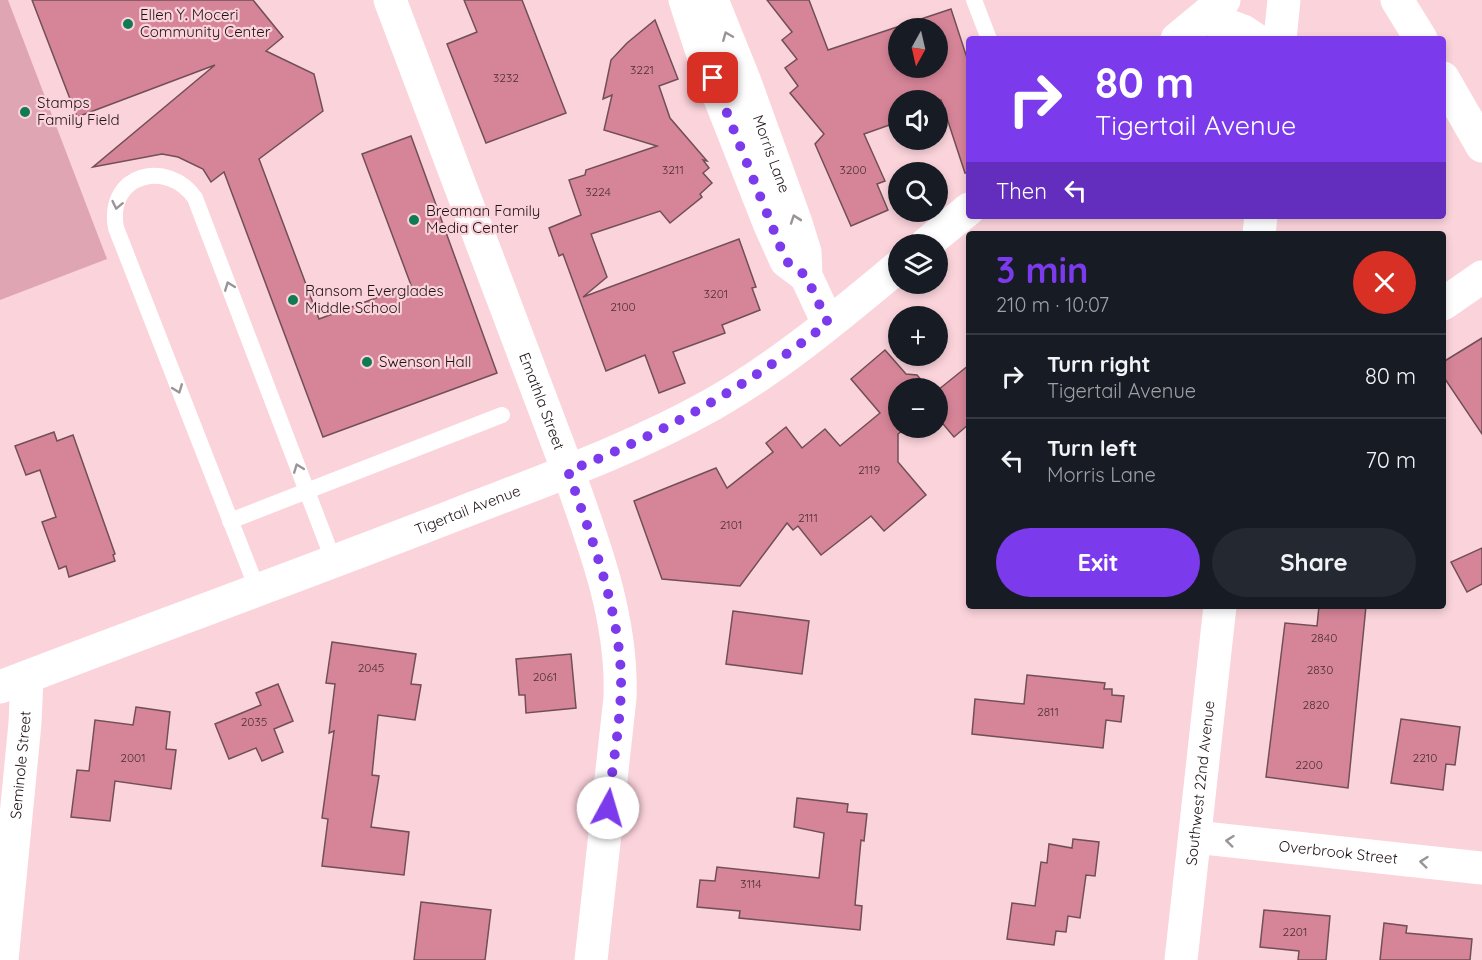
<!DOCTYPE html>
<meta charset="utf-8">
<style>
:root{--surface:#171b24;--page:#242831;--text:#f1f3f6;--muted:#9ea1a6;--line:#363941;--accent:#7c3aed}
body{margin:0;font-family:Quicksand,sans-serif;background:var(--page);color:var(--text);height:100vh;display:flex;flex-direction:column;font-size:22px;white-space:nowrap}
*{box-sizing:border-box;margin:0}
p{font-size:20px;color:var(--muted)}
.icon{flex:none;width:33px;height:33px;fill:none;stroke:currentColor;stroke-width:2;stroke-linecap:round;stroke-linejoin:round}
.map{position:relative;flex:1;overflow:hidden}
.details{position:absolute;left:966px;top:231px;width:480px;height:378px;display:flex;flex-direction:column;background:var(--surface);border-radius:6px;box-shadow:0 3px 9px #0003}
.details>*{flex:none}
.guide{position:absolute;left:966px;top:36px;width:480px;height:183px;border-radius:6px;box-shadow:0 3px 9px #0003;background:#7c3aed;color:#fff;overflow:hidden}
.needle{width:39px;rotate:188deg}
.buttons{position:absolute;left:888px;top:18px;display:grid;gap:12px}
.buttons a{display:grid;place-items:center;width:60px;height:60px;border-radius:50%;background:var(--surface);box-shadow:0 3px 9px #0003;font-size:30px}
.pin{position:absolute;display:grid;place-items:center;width:51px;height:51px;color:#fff;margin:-26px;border-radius:12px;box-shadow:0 3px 9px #0006}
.me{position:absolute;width:66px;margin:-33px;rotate:6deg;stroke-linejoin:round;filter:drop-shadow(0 0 4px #0008)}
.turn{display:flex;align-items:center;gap:21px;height:126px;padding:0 30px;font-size:27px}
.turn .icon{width:78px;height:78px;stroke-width:2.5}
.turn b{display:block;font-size:42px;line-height:51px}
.then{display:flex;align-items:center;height:57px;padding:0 30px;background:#0003;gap:12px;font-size:22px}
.round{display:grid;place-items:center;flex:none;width:63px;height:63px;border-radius:32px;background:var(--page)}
.summary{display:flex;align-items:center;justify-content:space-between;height:102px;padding:0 30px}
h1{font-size:36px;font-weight:800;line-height:45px;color:var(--accent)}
.action{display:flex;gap:12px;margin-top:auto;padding:12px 30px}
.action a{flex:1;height:69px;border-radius:36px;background:var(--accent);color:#fff;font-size:24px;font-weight:800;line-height:69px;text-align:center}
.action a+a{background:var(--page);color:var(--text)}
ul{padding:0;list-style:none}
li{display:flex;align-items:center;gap:18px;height:84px;padding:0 30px;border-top:2px solid var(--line)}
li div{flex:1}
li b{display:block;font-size:22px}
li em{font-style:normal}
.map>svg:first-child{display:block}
</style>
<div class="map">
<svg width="1482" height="960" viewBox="0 0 1482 960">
<rect width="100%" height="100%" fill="#fbd3db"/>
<polygon fill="#dfa5b2" points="0,0 8,0 107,259 0,300"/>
<g fill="#d68598" stroke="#714f57" stroke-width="1.5" fill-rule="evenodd">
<polygon points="32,0 253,0 283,37 266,51 314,74 323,111 259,159 319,319 411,285 362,154 411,136 497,373 323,437 224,172 211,182 203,169 178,157 162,154 93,167 215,65 77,117"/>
<polygon points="464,0 522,0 566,113 486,143 447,44 477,32"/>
<path d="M 767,0 L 809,0 L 828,50 L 951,9 L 969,64 L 969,172 L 965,173 L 941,100 L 898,100 L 898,122 L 864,134 L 885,181 L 877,184 L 888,210 L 851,226 L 815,144 L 824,134 L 790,93 L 798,86 L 785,68 L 797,59 L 782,40 L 792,32 ZM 898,28 L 938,28 L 938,68 L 898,68 Z"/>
<polygon points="655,20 678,79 659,86 670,118 707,161 703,160 709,168 703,173 712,183 700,194 702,197 670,223 660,211 591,234 607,277 583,297 739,239 756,287 752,288 760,310 722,325 725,333 673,352 685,383 659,393 645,355 606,371 563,254 559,256 549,228 581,215 569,180 585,175 586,170 657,146 604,130 612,95 603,99 611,60 627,43"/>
<polygon points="1482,338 1482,434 1443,376 1443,362"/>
<polygon points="885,350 906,374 917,375 928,388 898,388 898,428 906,428 898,434 898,462 926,495 884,531 871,516 821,555 798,526 793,530 787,523 740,586 662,579 634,501 716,468 727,488 773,452 766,443 786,427 802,448 825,429 840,446 880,413 851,379"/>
<polygon points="969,365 969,424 954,437 938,418 938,390"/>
<polygon points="54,432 57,441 73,435 115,554 113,555 115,561 69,577 66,566 59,569 42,522 56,517 40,470 26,475 15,446"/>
<polygon points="1482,548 1482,584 1467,592 1451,562"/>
<polygon points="1319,606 1366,606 1348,788 1266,777 1285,623 1317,626"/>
<polygon points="733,611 809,621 802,674 726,664"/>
<polygon points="332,642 416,654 411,684 421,685 415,720 378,715 372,775 379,776 371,827 409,832 404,875 322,866 328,819 322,818 334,731 329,733 335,684 326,683"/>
<polygon points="571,654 576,708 526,713 525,695 519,695 516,659"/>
<polygon points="1027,675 1105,683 1104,689 1112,689 1112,695 1124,696 1121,722 1106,720 1103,748 972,734 975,699 1024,704"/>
<polygon points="278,684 293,721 274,729 283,752 262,761 256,748 229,759 215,724 261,705 256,693"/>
<polygon points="136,707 170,712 166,749 176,750 171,789 115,781 110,821 71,817 77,770 89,771 95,720 133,725"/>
<polygon points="1401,719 1460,727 1455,765 1446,764 1443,790 1391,783"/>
<polygon points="797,798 848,804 847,812 867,814 864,841 861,840 855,905 862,906 860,930 739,918 740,911 697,907 700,880 715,881 717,867 819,878 824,833 794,827"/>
<polygon points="1073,839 1099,842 1095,876 1086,875 1080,918 1068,916 1066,932 1056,931 1054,945 1007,939 1012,903 1035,906 1041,862 1047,863 1049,844 1072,848"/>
<polygon points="421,902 491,910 485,960 414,960"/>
<polygon points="1264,910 1330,916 1326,960 1298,960 1299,951 1260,947"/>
<polygon points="1384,923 1407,926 1406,933 1472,939 1470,960 1380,960"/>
</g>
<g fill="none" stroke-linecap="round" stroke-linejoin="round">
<g stroke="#fff" stroke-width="16">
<polyline points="974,0 989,39"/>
<polyline points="230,521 502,415"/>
<path d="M 258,591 L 116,228 C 106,173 168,159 195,198 L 334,562"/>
</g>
<g stroke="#fff" stroke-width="33">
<path id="s1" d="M 390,0 L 568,471 C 594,544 623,619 620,698 L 591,960"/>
<polyline points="685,0 704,58 769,223 786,261 806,276"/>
<path id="s2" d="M 712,0 L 745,82 L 795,220 L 805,252 L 806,276 L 828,323"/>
<polyline points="1397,0 1421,39"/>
<polyline points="1443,78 1482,146"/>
<polyline points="1443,304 1482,277"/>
<path id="s3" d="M 1195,837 L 1482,868"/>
<path id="s4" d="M 2,960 L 25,723 L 27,677"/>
</g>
<g stroke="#fff" stroke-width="33">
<polyline points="1205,17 1243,31 1255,39"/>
<polyline points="1177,39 1224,0"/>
<polyline points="1280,39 1284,0"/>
<polyline points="1259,234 1261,216"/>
<polyline points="926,244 969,209"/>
<path id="s5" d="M 0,687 C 153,628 307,573 460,513 C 545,480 633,449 713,404 C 780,366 840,315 898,267"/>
<path id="s6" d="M 1181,960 L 1220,606"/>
</g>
</g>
<defs><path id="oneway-chevron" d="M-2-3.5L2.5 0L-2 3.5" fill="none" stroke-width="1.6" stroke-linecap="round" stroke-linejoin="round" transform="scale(1.5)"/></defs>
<g stroke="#9a9496">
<use href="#oneway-chevron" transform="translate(727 36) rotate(-112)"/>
<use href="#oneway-chevron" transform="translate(117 205) rotate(102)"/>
<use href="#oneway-chevron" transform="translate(795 219) rotate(-109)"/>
<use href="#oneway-chevron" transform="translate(229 286) rotate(-111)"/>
<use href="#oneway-chevron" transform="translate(178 389) rotate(69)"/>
<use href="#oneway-chevron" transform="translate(298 468) rotate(-111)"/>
<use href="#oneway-chevron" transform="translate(1230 841) rotate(-174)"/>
<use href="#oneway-chevron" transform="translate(1424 862) rotate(-174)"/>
</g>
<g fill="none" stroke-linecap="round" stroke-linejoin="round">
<path stroke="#7c3aed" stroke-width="10" stroke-dasharray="0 18" d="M 608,808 C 612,765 622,719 621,675 C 618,605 591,537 568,471 C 665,433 746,387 828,323 L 806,276 L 786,261 L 713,78"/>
</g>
<g fill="#107a54" stroke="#fbd3db" stroke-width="2">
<circle cx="128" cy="24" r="6"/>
<circle cx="25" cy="112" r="6"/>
<circle cx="414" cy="220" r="6"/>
<circle cx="293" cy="300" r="6"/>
<circle cx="367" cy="362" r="6"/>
</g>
<g text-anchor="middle" stroke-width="4.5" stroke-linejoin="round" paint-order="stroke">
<g font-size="12" fill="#4d2f36">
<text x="642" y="74">3221</text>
<text x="506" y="82">3232</text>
<text x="673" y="174">3211</text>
<text x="853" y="174">3200</text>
<text x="598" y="196">3224</text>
<text x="716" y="298">3201</text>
<text x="623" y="311">2100</text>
<text x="869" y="474">2119</text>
<text x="808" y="522">2111</text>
<text x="731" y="529">2101</text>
<text x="1324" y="642">2840</text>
<text x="371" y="672">2045</text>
<text x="1320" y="674">2830</text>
<text x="545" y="681">2061</text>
<text x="1316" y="709">2820</text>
<text x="1048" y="716">2811</text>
<text x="254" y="726">2035</text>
<text x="133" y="762">2001</text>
<text x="1425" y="762">2210</text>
<text x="1309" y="769">2200</text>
<text x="751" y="888">3114</text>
<text x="1295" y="936">2201</text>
</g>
<g font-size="15" fill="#1f1215" stroke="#fbd3db" text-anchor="start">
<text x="140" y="20">Ellen Y. Moceri<tspan x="140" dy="17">Community Center</tspan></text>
<text x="37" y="108">Stamps<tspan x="37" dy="17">Family Field</tspan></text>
<text x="426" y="216">Breaman Family<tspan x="426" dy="17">Media Center</tspan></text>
<text x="305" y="296">Ransom Everglades<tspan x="305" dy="17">Middle School</tspan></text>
<text x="379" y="367">Swenson Hall</text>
</g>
<g font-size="15" fill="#1f1215" stroke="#fbd3db">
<text dy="5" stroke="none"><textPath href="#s2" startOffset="165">Morris Lane</textPath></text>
<text dy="5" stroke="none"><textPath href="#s1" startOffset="429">Emathla Street</textPath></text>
<text dy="5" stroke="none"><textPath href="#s5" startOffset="500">Tigertail Avenue</textPath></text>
<text dy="5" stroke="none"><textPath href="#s4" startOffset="196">Seminole Street</textPath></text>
<text dy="5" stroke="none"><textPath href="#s6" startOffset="178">Southwest 22nd Avenue</textPath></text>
<text dy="5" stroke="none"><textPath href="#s3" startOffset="144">Overbrook Street</textPath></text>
</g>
</g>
</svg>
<div class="buttons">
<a><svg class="needle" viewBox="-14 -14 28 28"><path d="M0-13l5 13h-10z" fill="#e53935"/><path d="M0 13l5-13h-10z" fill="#9ea1a6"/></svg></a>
<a><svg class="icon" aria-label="sound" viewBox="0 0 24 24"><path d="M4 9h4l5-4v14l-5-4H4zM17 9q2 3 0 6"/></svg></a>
<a><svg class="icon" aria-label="search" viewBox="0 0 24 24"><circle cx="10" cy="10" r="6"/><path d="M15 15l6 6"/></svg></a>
<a><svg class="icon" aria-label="layers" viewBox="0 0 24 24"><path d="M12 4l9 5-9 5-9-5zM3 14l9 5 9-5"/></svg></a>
<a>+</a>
<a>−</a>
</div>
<div class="pin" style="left:713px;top:78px;background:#d93025"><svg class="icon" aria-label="arrive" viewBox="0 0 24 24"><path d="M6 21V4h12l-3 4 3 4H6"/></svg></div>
<svg class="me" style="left:608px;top:808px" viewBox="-20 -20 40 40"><circle r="19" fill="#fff"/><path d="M0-13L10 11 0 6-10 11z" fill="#7c3aed"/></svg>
<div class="guide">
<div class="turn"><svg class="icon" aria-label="right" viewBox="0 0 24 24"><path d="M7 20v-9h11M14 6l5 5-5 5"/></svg><div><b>80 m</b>Tigertail Avenue</div></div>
<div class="then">Then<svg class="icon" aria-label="left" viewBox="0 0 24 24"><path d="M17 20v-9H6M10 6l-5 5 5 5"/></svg></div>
</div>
<section class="details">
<div class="summary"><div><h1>3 min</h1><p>210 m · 10:07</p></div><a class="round" style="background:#d93025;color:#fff"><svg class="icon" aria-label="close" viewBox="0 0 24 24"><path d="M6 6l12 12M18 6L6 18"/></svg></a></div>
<ul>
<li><svg class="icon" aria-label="right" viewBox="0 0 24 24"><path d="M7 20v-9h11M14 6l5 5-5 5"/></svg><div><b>Turn right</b><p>Tigertail Avenue</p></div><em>80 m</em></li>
<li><svg class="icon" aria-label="left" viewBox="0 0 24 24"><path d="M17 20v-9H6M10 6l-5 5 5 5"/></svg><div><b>Turn left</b><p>Morris Lane</p></div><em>70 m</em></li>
</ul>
<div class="action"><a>Exit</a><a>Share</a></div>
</section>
</div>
